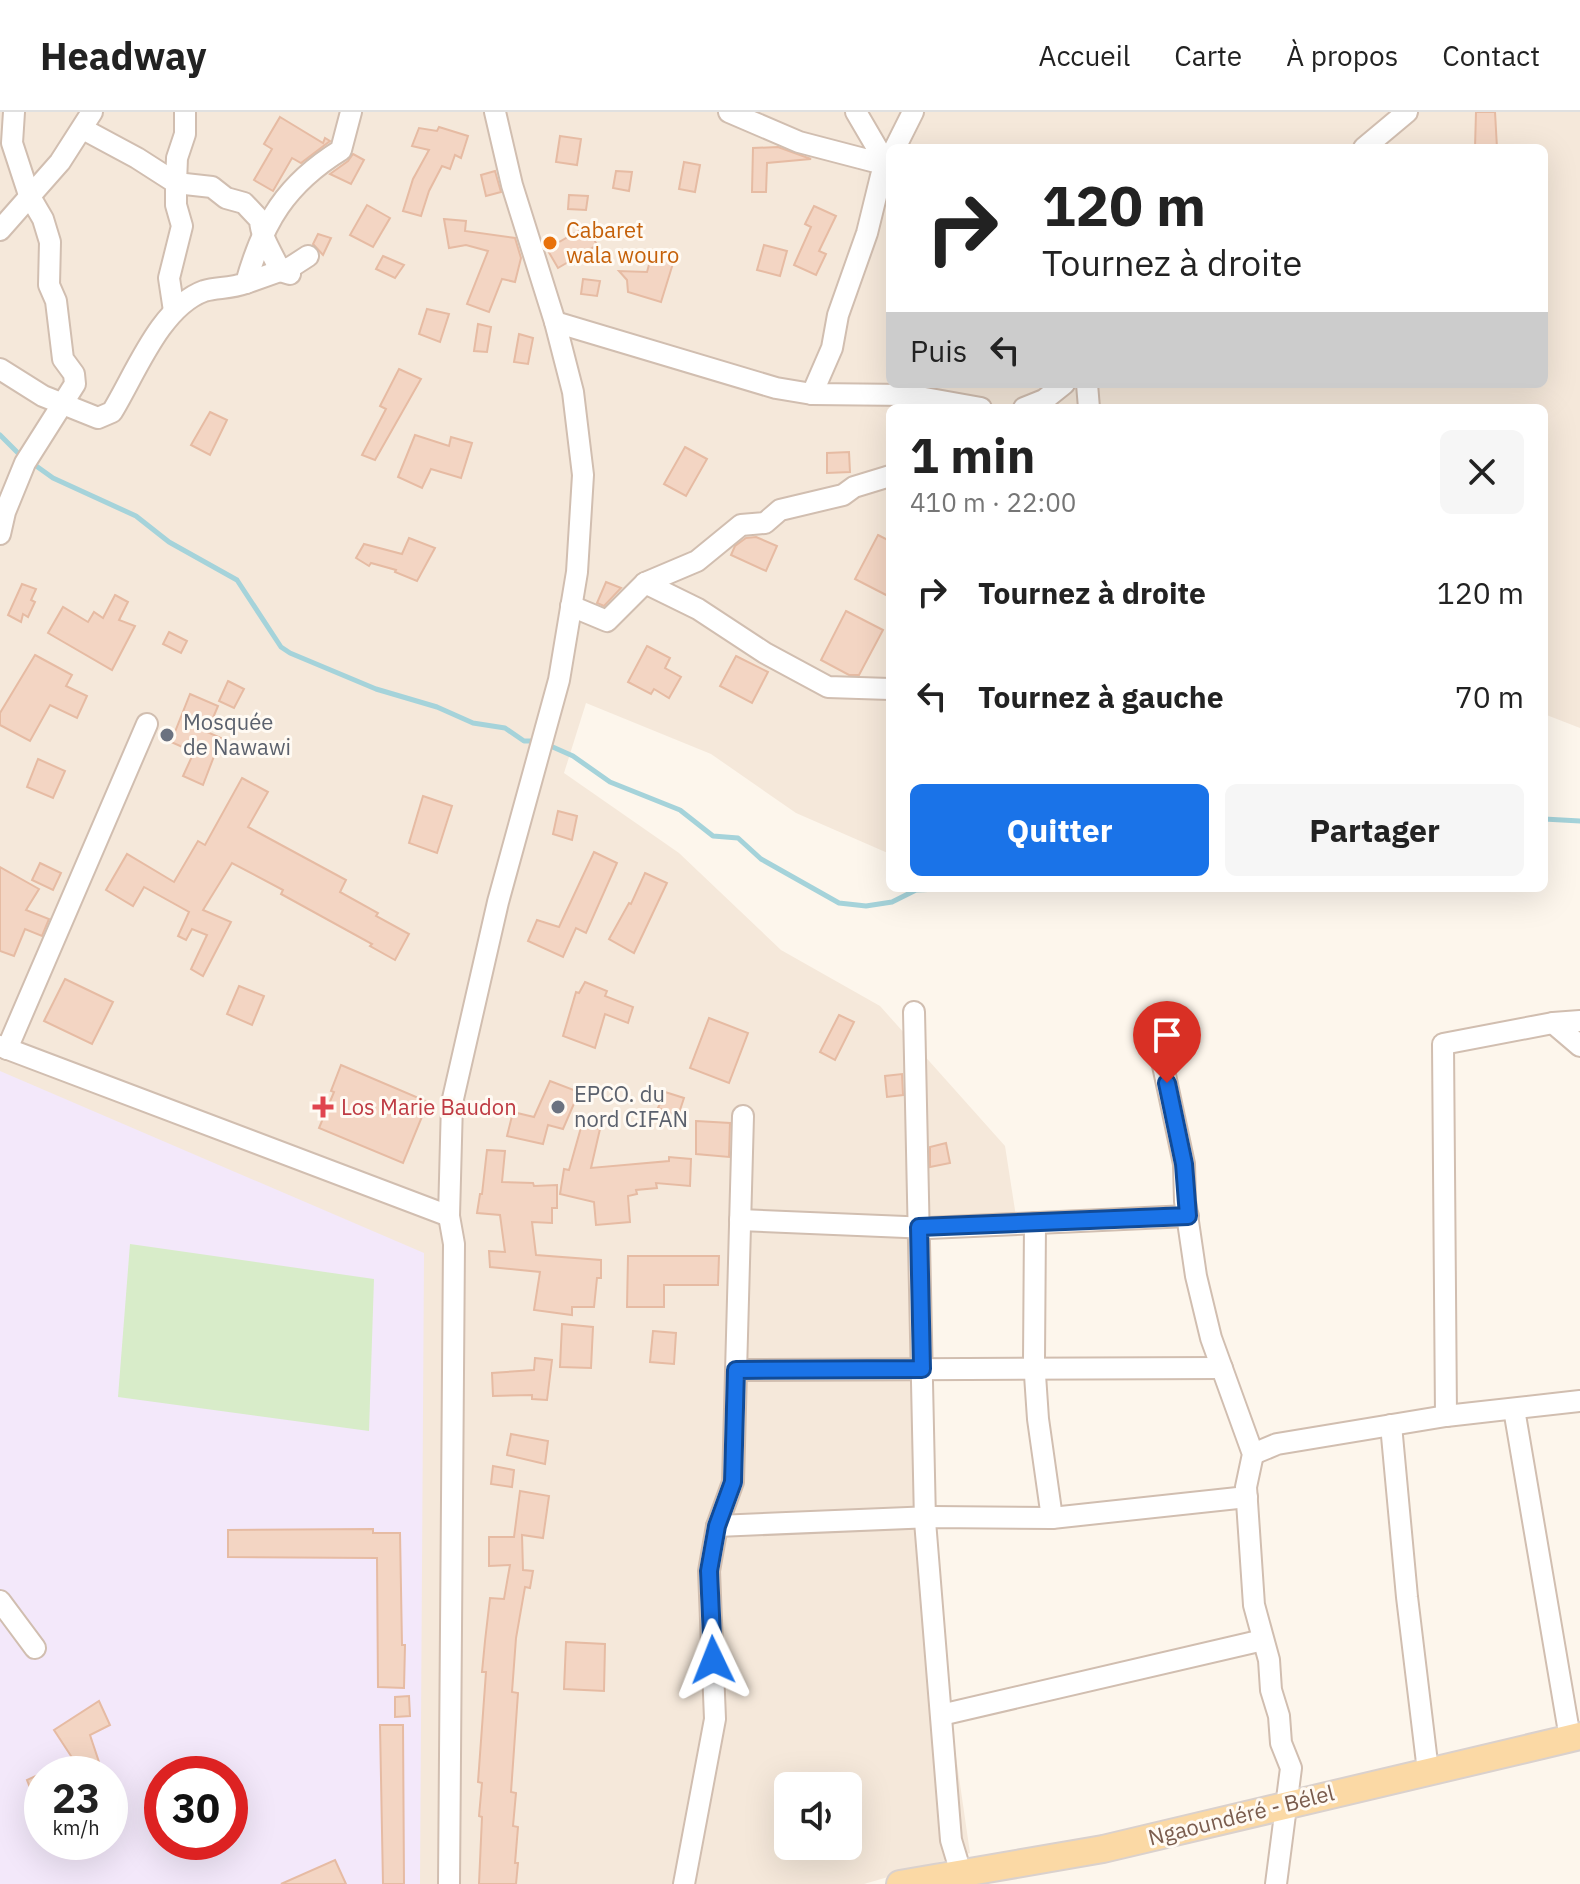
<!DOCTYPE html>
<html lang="fr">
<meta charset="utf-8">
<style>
:root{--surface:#fff;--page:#f6f6f6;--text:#222;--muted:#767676;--line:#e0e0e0;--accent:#1a73e8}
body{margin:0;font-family:"IBM Plex Sans",sans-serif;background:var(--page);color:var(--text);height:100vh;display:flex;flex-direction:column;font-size:30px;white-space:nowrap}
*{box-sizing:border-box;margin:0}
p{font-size:26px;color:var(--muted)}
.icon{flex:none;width:44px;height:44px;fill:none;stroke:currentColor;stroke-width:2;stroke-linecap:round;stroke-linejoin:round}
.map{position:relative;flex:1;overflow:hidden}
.side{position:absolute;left:886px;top:292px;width:662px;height:488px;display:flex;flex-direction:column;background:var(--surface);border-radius:12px;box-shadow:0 8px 32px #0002}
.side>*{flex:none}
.hud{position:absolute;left:886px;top:32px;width:662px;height:244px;border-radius:12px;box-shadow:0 8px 32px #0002;background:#fff;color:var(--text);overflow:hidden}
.controls{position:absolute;left:774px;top:1660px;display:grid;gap:16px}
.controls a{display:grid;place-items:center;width:88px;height:88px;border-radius:12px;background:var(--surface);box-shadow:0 8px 32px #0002;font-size:40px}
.speed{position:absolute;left:24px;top:1644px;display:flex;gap:16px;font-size:40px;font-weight:700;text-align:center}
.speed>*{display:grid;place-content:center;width:104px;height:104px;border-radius:50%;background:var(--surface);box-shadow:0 8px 32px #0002;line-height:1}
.speed small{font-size:20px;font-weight:400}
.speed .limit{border:12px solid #d22;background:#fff;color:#111}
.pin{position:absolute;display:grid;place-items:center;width:68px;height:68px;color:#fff;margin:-82px -34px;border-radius:50% 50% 50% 0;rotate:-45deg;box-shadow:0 0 8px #0007}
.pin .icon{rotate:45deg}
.me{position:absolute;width:88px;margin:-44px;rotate:358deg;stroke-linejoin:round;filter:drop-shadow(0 0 6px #0008)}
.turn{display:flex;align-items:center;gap:28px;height:168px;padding:0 24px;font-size:36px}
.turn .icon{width:104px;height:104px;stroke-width:2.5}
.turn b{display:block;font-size:56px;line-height:68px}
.then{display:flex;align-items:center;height:76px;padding:0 24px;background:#0003;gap:16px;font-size:30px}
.round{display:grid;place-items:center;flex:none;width:84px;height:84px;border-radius:12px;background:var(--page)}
.headline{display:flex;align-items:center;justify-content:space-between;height:136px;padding:0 24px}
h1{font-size:48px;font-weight:800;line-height:60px}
.action{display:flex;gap:16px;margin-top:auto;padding:16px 24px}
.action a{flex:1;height:92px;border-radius:12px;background:var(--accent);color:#fff;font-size:32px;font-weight:800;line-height:92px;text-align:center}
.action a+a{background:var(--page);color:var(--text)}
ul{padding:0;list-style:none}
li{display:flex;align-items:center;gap:24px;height:104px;padding:0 24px}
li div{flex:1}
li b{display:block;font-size:30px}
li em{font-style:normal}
header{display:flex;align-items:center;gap:48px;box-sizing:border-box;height:112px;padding:0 40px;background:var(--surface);border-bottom:2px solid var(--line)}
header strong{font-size:38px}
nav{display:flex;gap:44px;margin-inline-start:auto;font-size:28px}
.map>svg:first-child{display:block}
</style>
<header>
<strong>Headway</strong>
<nav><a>Accueil</a><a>Carte</a><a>À propos</a><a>Contact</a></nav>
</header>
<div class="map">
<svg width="1580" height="1772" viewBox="0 0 1580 1772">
<rect width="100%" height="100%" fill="#fdf6ec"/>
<path fill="#f5e8da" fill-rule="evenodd" d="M 0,0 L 1580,0 L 1580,616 L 1544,602 L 1544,296 L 890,296 L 890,742 L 796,701 L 711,642 L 586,591 L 564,661 L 679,741 L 781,838 L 880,894 L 1005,1034 L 1017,1111 L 916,1117 L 912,1231 L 912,1341 L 970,1741 L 864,1772 L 0,1772 ZM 890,36 L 1544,36 L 1544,272 L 890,272 ZM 42,1662 L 110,1662 L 110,1730 L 42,1730 ZM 162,1662 L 230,1662 L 230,1730 L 162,1730 ZM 788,1674 L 848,1674 L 848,1734 L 788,1734 Z"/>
<path fill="#f3e8fa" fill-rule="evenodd" d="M 0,959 L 424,1141 L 420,1772 L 0,1772 ZM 42,1662 L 110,1662 L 110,1730 L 42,1730 ZM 162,1662 L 230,1662 L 230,1730 L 162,1730 Z"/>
<polygon fill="#d8ecc9" points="130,1132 374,1167 369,1319 118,1285"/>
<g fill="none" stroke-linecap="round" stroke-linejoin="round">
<g stroke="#a5d3da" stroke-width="5">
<polyline points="0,323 23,346"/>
<polyline points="32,351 53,366 136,404 169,430 237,468 281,535 290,541 376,577 437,595 473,611 505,616 524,629 537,629"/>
<polyline points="546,632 573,644 610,670 680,698 713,724 738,726 761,747 839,791 866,794 892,790 916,778 964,776"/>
<polyline points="1544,707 1580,709"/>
</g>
</g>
<g fill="#f3d5c3" stroke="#e6bba3" stroke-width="2">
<polygon points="1476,0 1495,0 1497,36 1475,36"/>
<polygon points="280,5 323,31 325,26 330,29 301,51 292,46 273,79 254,68 272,37 264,32"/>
<polygon points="439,15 468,24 461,46 455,43 450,57 442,54 429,79 421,104 403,99 413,67 429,38 412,34 419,16 437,19"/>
<polygon points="560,24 581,27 577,53 556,50"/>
<polygon points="778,35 811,47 767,51 766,80 752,80 753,36"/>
<polygon points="353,42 364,48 351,72 330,62 348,49"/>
<polygon points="684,50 700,53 695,80 679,77"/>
<polygon points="495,59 501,80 486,84 481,63"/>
<polygon points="616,59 632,60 629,79 613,76"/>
<polygon points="569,83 588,84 586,98 568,97"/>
<polygon points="367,93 390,106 373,135 350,123"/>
<polygon points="814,94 836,104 819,139 826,142 816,163 794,153 811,115 805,112"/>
<polygon points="444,107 466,109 465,119 515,126 521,146 515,170 502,167 489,200 467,192 488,139 466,133 449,136"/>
<polygon points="587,114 597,133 558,156 547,137"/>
<polygon points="318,122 331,126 323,143 313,132"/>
<polygon points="764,133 787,139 780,164 757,158"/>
<polygon points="653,138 675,145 661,190 628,180 627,168 619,159 647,160"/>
<polygon points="383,144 404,153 395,166 376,157"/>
<polygon points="583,167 600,169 597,184 581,182"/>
<polygon points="427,197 449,202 440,230 419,222"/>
<polygon points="478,212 491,215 487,240 474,239"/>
<polygon points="519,222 533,226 528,252 514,250"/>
<polygon points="399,257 421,267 375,348 362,343 386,297 380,294"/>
<polygon points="210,300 227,308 210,343 191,333"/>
<polygon points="415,323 449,334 451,325 472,331 461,366 431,357 422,376 398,365"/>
<polygon points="685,335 707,347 686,384 664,372"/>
<polygon points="849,340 850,360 827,361 827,341"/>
<polygon points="878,423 890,429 890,485 855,467"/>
<polygon points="756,425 777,434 766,459 731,443 735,434 746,426"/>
<polygon points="409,426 435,436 417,469 395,460 396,458 371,451 369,454 356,446 364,432 402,442"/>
<polygon points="606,470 621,476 604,494 597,491"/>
<polygon points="22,472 36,477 31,488 35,490 28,505 23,502 21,510 8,503"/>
<polygon points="115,483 128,490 119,508 135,514 112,558 48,521 63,495 88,510 94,500 103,506"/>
<polygon points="846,499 883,518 859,563 849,563 821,548"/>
<polygon points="169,520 187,529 181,541 163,532"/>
<polygon points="647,534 670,546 665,556 681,565 669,586 654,577 651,582 628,570"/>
<polygon points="35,543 72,563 66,574 87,584 77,606 50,593 30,629 0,613 0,601"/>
<polygon points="736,544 768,560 752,591 720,574"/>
<polygon points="228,569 244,577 234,596 219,589"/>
<polygon points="190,582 218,594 207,620 221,626 203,673 183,664 194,640 171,630"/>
<polygon points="38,647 65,659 53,686 27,675"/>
<polygon points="242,666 268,680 248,715 346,768 340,780 378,801 376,804 409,822 395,848 370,834 372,832 281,782 283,778 232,751 203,798 231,810 203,864 191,857 207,823 192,817 186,828 178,824 189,800 144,775 133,794 106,778 127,742 174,770 198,729 205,733"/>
<polygon points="423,684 452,694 437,741 409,731"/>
<polygon points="558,699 577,704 572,728 553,722"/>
<polygon points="594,740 617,751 586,821 576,816 563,845 528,829 537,808 559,815"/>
<polygon points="40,751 61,761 53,778 32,768"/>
<polygon points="0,755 39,777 26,798 49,807 42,824 25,817 14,844 0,839"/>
<polygon points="645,761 667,771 634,841 609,827 629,791 631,792"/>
<polygon points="65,867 113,890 92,932 44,909"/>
<polygon points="585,870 607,879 605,884 633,895 628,911 605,902 595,936 563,924 576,880 579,881"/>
<polygon points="239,874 264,884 252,913 227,902"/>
<polygon points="839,903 854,910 835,948 820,940"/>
<polygon points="709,906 748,921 729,971 690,956"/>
<polygon points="341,953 428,990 403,1051 319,1016 334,980 331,979"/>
<polygon points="902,962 903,983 887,985 885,964"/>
<polygon points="550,969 579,980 563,1017 548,1013 543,1032 507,1024 513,1000 534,1005"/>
<polygon points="665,980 684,986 678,1004 658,996"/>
<polygon points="696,1009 730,1011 729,1045 696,1042"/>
<polygon points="582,1012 600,1017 591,1056 669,1049 669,1045 691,1047 690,1074 656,1071 657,1076 636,1078 637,1082 628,1084 630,1110 596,1113 594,1090 560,1082 564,1057 569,1058"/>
<polygon points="946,1031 950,1051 930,1055 930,1035"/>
<polygon points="487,1038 505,1039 502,1070 533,1071 534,1074 557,1073 557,1096 552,1096 552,1111 532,1110 536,1143 601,1148 601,1166 597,1166 594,1195 572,1195 572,1203 534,1198 540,1160 490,1155 489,1139 505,1140 500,1103 477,1101 480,1082 482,1082"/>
<polygon points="628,1144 719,1144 718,1173 664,1173 664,1195 627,1195"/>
<polygon points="562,1212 593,1215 591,1256 560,1255"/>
<polygon points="653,1219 676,1221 674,1252 650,1250"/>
<polygon points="535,1246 552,1248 547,1288 532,1287 532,1283 493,1284 492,1261 534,1258"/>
<polygon points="511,1322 548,1329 545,1352 507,1343"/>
<polygon points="493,1354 514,1358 512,1375 491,1372"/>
<polygon points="520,1379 549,1384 543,1426 522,1423 523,1458 533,1459 530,1476 525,1475 516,1526 512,1580 518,1581 511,1680 516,1681 513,1714 518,1715 515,1751 518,1751 516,1772 479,1772 482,1705 479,1704 482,1671 478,1670 486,1560 482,1560 485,1529 490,1486 504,1487 510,1453 489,1454 489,1425 514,1425"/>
<polygon points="373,1417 373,1421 400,1421 402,1533 405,1533 404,1576 378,1575 377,1446 228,1445 228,1418"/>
<polygon points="566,1530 605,1532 604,1579 564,1577"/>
<polygon points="409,1584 410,1604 395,1605 395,1585"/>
<polygon points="99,1589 110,1613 90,1623 103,1662 42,1662 41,1704 27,1668 73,1647 54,1618"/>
<polygon points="380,1613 403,1613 404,1772 383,1772"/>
<polygon points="335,1748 346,1772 281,1772"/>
</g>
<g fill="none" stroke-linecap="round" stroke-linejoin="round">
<g stroke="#d1beb0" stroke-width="24">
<g id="minor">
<polyline points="729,0 799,30 887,53 856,0"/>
<path d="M 83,17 L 137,46 L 176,71 L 212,75 L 226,86 L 244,91 L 260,108 C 261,127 273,141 280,159 L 290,162"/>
<polyline points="895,36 913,0"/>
<polyline points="1364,36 1407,0"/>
<polyline points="0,118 60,50 92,0"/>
<polyline points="246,171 291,155 308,144"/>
<polyline points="174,199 169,166 182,114 176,93 176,71 177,46 185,22 185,0"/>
<polyline points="555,210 776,276 812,282 908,283 981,296"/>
<path d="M 0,257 L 43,284 L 98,306 L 112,300 C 135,263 160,195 204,179 C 217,175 230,177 246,171 C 263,110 286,72 341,38 L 351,0"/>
<polyline points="1087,272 1089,296"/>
<polyline points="812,282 832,236 838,203 867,121 881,64 890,46"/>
<polyline points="1024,296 1044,288 1064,272"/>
<polyline points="0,422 5,400 25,351 75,272 74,262 63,247 56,189 49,173 50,130 43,107 29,83 12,31 14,0"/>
<polyline points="645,471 697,449 741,413 765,411 780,398 843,383 854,375 890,364"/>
<polyline points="571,494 607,509 645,471 698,497 765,541 828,575 890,577"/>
<polyline points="914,900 925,1409 951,1728 961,1761"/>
<polyline points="1553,911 1580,934"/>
<polyline points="1155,916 1184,1052 1185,1089 1196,1164 1211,1226 1253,1342 1246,1375 1254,1493 1269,1548 1271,1578 1279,1604 1281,1631 1291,1656 1276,1772"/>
<polyline points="0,934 449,1104"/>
<polyline points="7,937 147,612"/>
<polyline points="740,1108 929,1116 1188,1104"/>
<polyline points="1035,1111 1034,1248 1038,1307 1052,1406"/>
<polyline points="736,1258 1222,1256"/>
<polyline points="1514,1297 1570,1626"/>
<polyline points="1446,1304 1443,932 1553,911 1580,909"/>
<polyline points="1391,1313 1407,1485 1428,1659"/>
<polyline points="1253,1342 1277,1332 1446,1304 1580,1289"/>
<polyline points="717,1414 932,1405 1052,1406 1247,1385"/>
<polyline points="0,1489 35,1536"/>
<polyline points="941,1603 1263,1528"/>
<polyline points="449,1772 454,1132 449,1104 452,991 498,790 559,568 577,460 583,363 573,280 555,210 512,73 495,0"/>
<polyline points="684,1772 715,1607 709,1459 717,1414 733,1370 743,1004"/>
</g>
</g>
<g stroke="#dad1cd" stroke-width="30">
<polyline id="major" points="900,1772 1103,1737 1580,1624"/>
</g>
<use href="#minor" stroke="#fff" stroke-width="20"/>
<use href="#major" stroke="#fbd9a5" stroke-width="26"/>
</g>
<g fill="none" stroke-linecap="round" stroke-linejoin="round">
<g stroke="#114b97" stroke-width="20">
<polyline id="route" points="713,1548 709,1459 717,1414 733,1370 736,1258 922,1257 919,1115 1188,1104 1184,1052 1167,971"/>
</g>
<use href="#route" stroke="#1a73e8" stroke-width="14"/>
</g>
<circle fill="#e8710a" stroke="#fffaf3" stroke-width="3" cx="550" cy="131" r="8"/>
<g fill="#6b7280" stroke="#fffaf3" stroke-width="3">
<circle cx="167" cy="623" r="8"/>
<circle cx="558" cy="995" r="8"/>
</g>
<path fill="#e0444e" stroke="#fffaf3" stroke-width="3" d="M319 983h8v8h8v8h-8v8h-8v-8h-8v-8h8z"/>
<g text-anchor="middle" stroke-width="6" stroke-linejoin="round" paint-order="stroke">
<g font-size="22" fill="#c56008" stroke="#fffaf3" text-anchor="start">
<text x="566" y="126">Cabaret<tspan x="566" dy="25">wala wouro</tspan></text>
</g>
<g font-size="22" fill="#5b616d" stroke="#fffaf3" text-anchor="start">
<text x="183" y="618">Mosquée<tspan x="183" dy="25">de Nawawi</tspan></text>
<text x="574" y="990">EPCO. du<tspan x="574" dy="25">nord CIFAN</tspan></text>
</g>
<g font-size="22" fill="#be3a42" stroke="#fffaf3" text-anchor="start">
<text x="341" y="1003">Los Marie Baudon</text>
</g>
<g font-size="22" fill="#7a5c4d" stroke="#fffaf3">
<text transform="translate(1241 1703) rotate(-14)" y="8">Ngaoundéré - Bélel</text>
</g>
</g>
</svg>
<div class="controls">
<a><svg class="icon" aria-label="sound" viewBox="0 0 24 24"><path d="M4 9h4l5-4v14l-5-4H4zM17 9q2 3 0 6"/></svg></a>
</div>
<div class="speed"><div>23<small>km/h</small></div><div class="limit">30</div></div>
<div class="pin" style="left:1167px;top:971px;background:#d93025"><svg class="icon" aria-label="arrive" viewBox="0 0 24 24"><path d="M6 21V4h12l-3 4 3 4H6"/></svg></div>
<svg class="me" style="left:713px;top:1548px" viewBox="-20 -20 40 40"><path d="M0-17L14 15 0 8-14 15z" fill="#1a73e8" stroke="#fff" stroke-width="4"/></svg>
<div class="hud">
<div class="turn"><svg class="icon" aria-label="right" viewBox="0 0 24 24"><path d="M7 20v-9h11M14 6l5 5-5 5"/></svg><div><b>120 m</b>Tournez à droite</div></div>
<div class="then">Puis<svg class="icon" aria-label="left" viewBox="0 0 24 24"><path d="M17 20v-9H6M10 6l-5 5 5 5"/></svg></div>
</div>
<section class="side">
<div class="headline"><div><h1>1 min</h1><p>410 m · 22:00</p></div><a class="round"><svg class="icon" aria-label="close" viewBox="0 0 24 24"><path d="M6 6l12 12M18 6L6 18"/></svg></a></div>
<ul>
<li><svg class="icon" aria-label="right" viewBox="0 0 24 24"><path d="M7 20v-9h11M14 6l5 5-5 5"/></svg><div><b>Tournez à droite</b></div><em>120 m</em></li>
<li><svg class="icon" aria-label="left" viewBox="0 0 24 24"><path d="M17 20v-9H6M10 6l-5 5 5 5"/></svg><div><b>Tournez à gauche</b></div><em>70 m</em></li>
</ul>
<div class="action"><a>Quitter</a><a>Partager</a></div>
</section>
</div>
